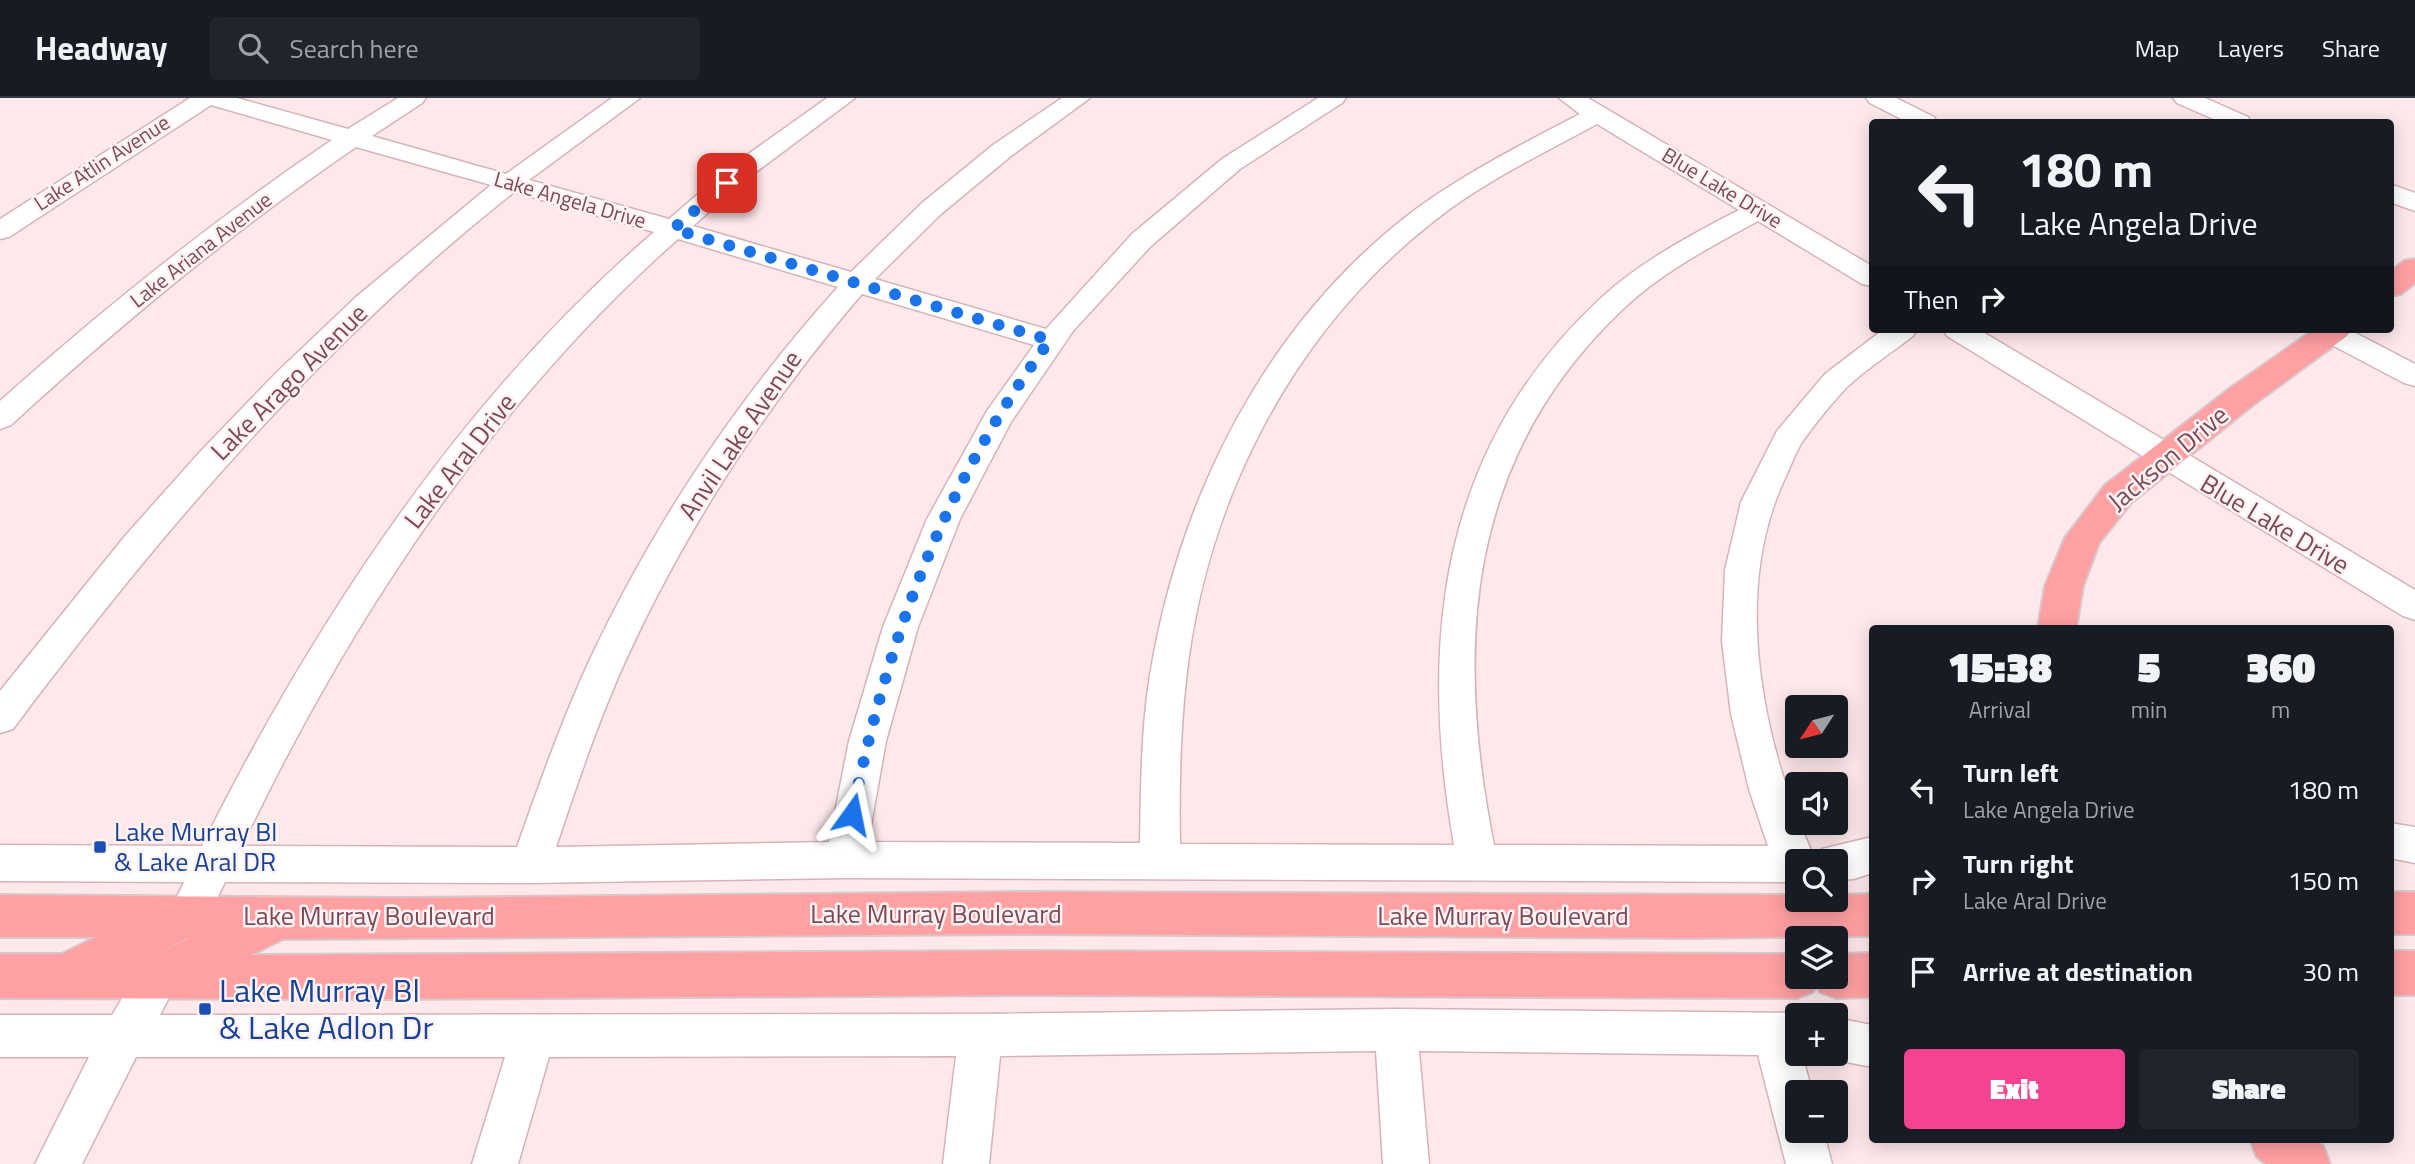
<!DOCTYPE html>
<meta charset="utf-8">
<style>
:root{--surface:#171b24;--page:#20242c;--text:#f1f3f6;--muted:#9ea1a6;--line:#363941;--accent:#f44391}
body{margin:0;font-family:"Titillium Web",sans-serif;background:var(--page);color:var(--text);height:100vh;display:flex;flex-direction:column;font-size:26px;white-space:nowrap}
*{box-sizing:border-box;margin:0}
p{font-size:23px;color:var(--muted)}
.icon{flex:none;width:38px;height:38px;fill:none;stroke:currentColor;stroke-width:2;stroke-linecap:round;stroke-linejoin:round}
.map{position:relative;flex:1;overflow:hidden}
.panel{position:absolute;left:1869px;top:527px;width:525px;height:518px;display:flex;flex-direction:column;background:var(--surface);border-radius:7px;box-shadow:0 4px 18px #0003}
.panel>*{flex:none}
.hud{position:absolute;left:1869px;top:21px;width:525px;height:214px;border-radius:7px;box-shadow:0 4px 18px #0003;background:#171b24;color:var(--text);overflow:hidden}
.needle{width:46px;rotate:234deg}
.tools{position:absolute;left:1785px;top:597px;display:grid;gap:14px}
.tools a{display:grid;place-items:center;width:63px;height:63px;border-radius:7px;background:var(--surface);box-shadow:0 4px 18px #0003;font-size:35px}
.pin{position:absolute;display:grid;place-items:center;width:60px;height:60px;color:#fff;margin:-30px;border-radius:14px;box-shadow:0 4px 10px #0006}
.me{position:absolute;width:77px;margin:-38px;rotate:12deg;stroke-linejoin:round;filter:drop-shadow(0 0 5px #0008)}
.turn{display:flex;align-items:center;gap:24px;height:147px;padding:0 35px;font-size:32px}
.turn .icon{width:91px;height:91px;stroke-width:2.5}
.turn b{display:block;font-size:49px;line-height:60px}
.then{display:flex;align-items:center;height:66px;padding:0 35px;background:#0003;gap:14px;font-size:26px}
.eta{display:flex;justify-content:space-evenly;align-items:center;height:119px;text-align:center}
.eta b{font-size:42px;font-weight:800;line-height:49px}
.primary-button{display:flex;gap:14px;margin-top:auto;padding:14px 35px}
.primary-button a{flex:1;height:80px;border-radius:7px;background:var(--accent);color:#fff;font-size:28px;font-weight:800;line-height:80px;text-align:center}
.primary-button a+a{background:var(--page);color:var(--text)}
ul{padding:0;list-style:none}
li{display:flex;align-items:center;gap:21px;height:91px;padding:0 35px}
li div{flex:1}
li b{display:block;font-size:26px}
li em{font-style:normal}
header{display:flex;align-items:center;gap:42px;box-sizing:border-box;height:98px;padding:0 35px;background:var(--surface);border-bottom:2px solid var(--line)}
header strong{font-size:33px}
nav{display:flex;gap:38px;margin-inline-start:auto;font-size:24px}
.search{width:490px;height:63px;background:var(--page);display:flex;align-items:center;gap:18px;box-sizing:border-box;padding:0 24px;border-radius:7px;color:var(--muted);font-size:26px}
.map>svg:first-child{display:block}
</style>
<header>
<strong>Headway</strong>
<div class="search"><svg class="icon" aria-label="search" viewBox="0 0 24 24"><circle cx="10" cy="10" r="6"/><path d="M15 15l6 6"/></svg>Search here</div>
<nav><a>Map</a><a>Layers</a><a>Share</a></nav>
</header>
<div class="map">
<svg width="2415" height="1066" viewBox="0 0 2415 1066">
<rect width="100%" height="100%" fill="#fee9ea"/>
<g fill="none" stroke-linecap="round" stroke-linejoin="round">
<g stroke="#d7b2ba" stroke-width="3">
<g id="minor">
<path d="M 190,0 L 237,0 L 348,31 L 398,0 L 426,0 L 422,5 L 372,38 L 506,76 L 612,0 L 640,0 L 529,82 L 669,121 L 726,72 L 827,0 L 855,0 L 744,83 L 693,128 L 851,174 L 922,105 L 993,47 L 1062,0 L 1090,0 L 1011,58 L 941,116 L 875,181 L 1046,231 L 1132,136 L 1222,61 L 1318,0 L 1346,0 L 1342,5 L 1240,71 L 1151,148 L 1073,233 L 1011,324 L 960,421 L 918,529 L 886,643 L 868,744 L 1140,745 C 1141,690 1141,632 1150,577 C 1180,396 1267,223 1416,111 C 1467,74 1524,45 1580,16 L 1559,0 L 1588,0 L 1872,168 L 1872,188 L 1862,186 L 1758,123 C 1710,149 1660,175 1621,213 C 1466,361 1454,547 1494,747 L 1768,748 L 1749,691 L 1731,616 L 1722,543 L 1725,472 L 1741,404 L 1777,333 L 1825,276 L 1884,231 L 1917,231 L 1913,238 C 1891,255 1866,271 1846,290 C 1831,306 1815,326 1802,344 C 1796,354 1791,367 1786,378 C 1729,497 1764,651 1816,763 L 1797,763 L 1797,784 L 845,780 L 530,785 L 225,784 L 202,831 L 188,837 L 174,831 L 168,818 L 184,784 L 0,783 L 0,747 L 202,748 C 315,522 461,300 654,134 L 514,94 C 320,248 161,433 13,631 L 0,635 L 0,593 L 125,438 L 199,355 L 276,275 L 356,199 L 491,87 L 356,49 C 233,133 120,227 11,327 L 0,331 L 0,303 C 105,209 215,121 332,42 L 211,7 L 9,139 L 0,141 L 0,121 ZM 1597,26 L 1739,112 C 1691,137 1641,163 1601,200 C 1440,349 1418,540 1454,747 L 1180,746 C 1179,691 1180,636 1186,582 C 1205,404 1292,234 1434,123 C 1483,84 1542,56 1597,26 ZM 678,141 L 838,189 C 739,299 656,422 592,557 C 563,619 540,684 517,749 L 242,748 C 347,526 493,304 678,141 ZM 862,196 L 1034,247 L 987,313 L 927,421 L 883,529 L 849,643 L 829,744 L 556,749 C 578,684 600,617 629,555 C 690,424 768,305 862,196 Z"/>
<polygon points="1866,0 1896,0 1934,19 1937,24 1907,24 1870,5"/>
<polygon points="2173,0 2205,0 2248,19 2251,24 2220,24 2177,5"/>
<polygon points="2390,86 2415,95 2415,113 2390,104"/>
<polygon points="1943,231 1978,231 2415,492 2415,522 2403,518 1947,238"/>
<polygon points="2311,231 2348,231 2415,266 2415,288 2404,285 2315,238"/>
<polygon points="2390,725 2415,729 2415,765 2390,760"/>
<polygon points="1872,739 1872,775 1854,781 1836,782 1836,763 1817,763 1822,751"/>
<polygon points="159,858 174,864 180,878 160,917 980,916 1396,911 1797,915 1802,917 1797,917 1797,956 1802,956 1812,994 1797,994 1797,1032 1823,1032 1832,1066 1786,1066 1758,957 1419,953 1429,1066 1383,1066 1376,953 1000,958 989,1066 943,1066 956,958 549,959 518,1066 472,1066 505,959 136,959 82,1066 35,1066 89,959 0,959 0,917 112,917 144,864"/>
<polygon points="1836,920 1872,927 1872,969 1836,962 1821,956 1836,956"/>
</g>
</g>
<g stroke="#d8c8cd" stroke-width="4">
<g id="major">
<polygon points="2415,161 2415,185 2401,196 2390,198 2390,174 2404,163"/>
<polygon points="2315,231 2352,231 2347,238 2253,307 2131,405 2099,445 2083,488 2076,530 2038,530 2045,488 2065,440 2105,387 2229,291"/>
<path d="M 1027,794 L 1797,797 L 1797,802 L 1836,802 L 1836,797 L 1872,796 L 1872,838 L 1688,840 L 1027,836 L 283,841 L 251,857 L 1026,853 L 1797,856 L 1797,878 L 1836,878 L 1836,856 L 1872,855 L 1872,899 L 1836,900 L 1820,894 L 1816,886 L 1813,894 L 1797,900 L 1026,897 L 379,901 L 0,900 L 0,856 L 62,856 L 96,839 L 0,839 L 0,797 L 405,800 ZM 188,840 L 190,840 L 156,856 Z"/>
<rect x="2390" y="794" width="25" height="42"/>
<rect x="2390" y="853" width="25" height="44"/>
<polygon points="2250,1041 2315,1041 2323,1048 2330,1066 2266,1066 2257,1059"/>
</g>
</g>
<use href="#minor" fill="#fff" fill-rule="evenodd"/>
<use href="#major" fill="#ffa0a3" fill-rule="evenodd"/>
</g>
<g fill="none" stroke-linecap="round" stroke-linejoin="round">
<path stroke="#1a73e8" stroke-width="12" stroke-dasharray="0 21.6" d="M 727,85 L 673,131 L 1050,242 C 941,390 889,539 852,716"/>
</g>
<g fill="#1a4fb4" stroke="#fff2f2" stroke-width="2.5">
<rect x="93" y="742" width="14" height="14" rx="3.5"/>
<rect x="198" y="904" width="14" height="14" rx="3.5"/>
</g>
<g text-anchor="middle" stroke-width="5" stroke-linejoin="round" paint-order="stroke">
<g font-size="21" fill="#7d4959" stroke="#fff2f2">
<text transform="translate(102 65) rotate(-33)" y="7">Lake Atlin Avenue</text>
<text transform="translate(1722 90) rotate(31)" y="7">Blue Lake Drive</text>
<text transform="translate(570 102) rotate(16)" y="7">Lake Angela Drive</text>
<text transform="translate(201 152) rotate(-38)" y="7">Lake Ariana Avenue</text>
</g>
<g font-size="26" fill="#7d4959" stroke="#fff2f2">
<text transform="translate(289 284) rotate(-45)" y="9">Lake Arago Avenue</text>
<text transform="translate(740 337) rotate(-56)" y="9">Anvil Lake Avenue</text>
<text transform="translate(2168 360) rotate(-40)" y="9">Jackson Drive</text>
<text transform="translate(460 363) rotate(-52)" y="9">Lake Aral Drive</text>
<text transform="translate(2275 426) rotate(31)" y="9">Blue Lake Drive</text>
<text x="936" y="825">Lake Murray Boulevard</text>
<text x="369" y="827">Lake Murray Boulevard</text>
<text x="1503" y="827">Lake Murray Boulevard</text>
</g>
<g font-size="26" fill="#164399" stroke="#fff2f2" text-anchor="start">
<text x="114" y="743">Lake Murray Bl<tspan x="114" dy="30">&amp; Lake Aral DR</tspan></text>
</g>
<g font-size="32" fill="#164399" stroke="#fff2f2" text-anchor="start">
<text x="219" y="904">Lake Murray Bl<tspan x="219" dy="37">&amp; Lake Adlon Dr</tspan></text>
</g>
</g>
</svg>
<div class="tools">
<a><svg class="needle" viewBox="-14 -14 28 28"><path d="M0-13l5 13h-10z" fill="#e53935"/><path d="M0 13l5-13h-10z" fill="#9ea1a6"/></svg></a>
<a><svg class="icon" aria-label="sound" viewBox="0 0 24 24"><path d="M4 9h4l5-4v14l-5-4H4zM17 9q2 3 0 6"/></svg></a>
<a><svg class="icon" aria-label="search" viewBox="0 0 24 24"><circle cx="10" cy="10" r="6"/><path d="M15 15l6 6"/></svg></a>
<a><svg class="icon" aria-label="layers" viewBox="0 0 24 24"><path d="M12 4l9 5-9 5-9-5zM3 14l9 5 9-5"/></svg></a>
<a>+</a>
<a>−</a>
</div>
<div class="pin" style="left:727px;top:85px;background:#d93025"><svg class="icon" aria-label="arrive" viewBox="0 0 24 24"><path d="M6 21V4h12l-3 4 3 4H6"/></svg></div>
<svg class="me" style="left:852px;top:716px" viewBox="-20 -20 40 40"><path d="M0-17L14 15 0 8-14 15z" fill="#1a73e8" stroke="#fff" stroke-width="4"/></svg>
<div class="hud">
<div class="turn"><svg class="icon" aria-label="left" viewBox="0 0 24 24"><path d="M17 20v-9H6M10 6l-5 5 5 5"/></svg><div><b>180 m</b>Lake Angela Drive</div></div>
<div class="then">Then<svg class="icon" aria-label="right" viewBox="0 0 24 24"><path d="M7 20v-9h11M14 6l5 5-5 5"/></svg></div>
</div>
<section class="panel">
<div class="eta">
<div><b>15:38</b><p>Arrival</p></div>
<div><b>5</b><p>min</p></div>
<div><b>360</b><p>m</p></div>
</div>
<ul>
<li><svg class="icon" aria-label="left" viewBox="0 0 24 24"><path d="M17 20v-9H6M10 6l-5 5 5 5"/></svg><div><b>Turn left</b><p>Lake Angela Drive</p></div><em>180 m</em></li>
<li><svg class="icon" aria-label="right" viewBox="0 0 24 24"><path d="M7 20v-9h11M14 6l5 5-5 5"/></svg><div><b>Turn right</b><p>Lake Aral Drive</p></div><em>150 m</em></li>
<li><svg class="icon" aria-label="arrive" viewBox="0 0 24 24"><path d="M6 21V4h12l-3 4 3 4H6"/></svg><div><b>Arrive at destination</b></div><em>30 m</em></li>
</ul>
<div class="primary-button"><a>Exit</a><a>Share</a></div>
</section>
</div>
